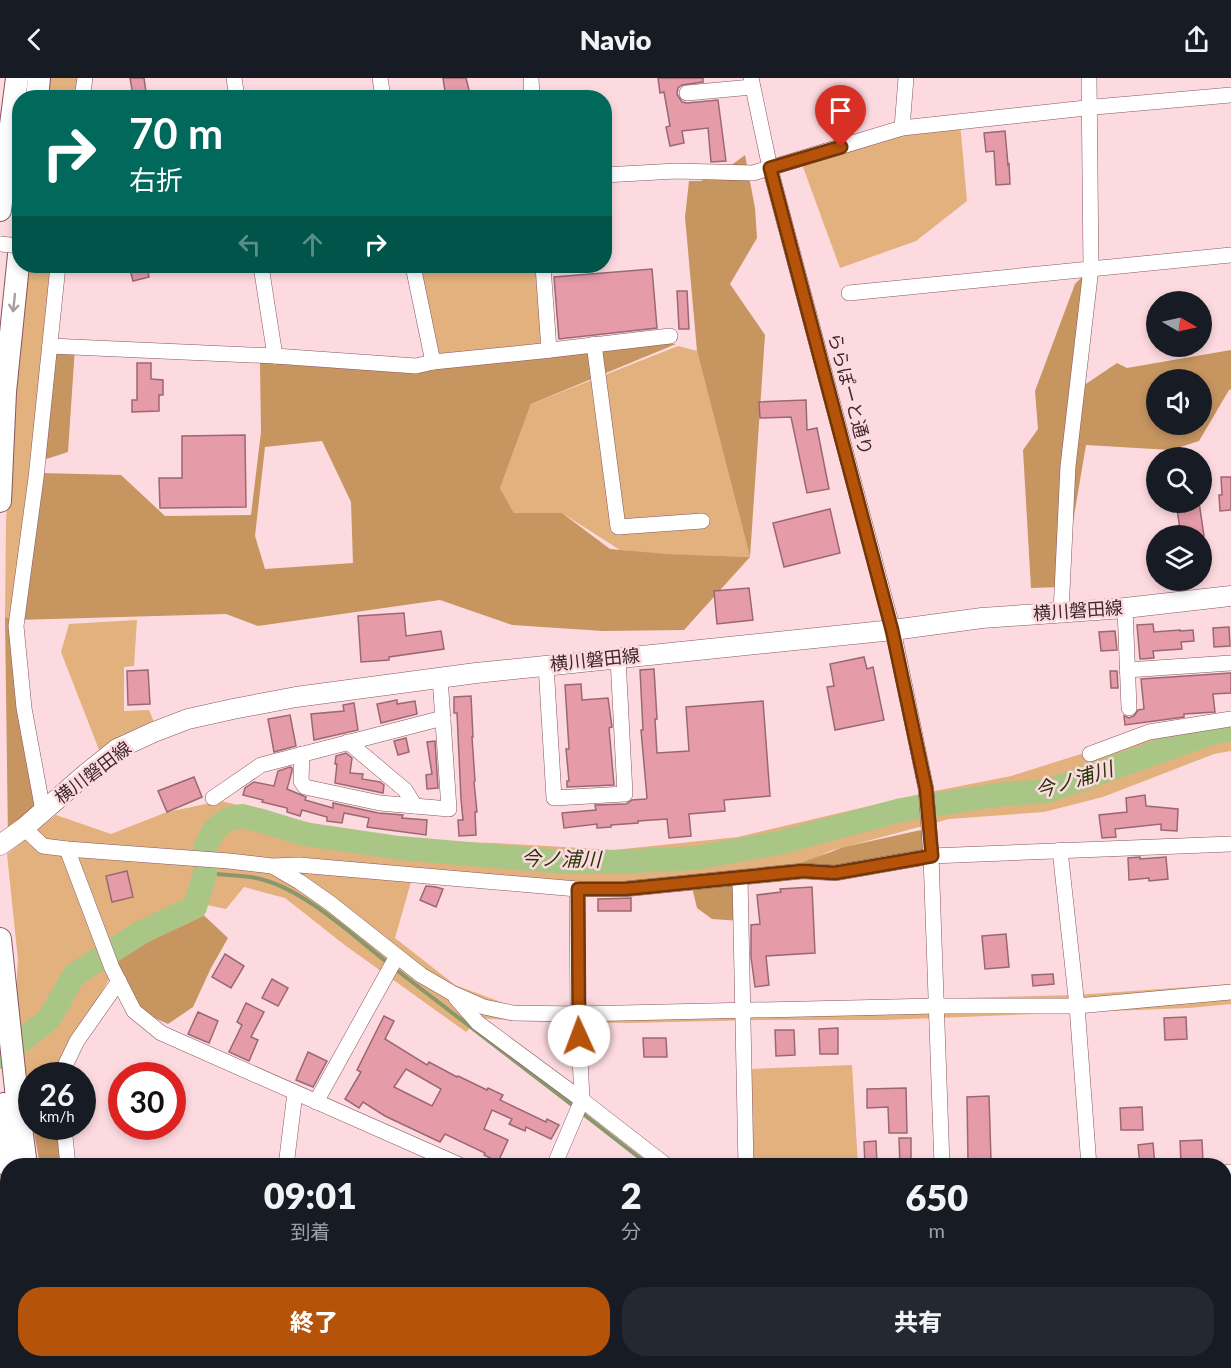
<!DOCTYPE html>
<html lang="ja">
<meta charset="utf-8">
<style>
:root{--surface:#171b24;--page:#242831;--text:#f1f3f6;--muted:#9ea1a6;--accent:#b45309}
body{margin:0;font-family:Lato,"Noto Sans JP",sans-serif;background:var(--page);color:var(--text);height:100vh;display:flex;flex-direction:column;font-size:22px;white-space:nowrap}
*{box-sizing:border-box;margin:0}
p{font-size:20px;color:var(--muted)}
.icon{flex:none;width:33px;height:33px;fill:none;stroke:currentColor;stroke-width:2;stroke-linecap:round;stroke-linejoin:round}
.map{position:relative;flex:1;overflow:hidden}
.sheet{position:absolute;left:0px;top:1080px;width:1232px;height:210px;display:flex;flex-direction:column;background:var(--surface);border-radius:24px 24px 0 0;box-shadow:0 3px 9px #0003}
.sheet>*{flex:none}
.hud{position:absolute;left:12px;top:12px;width:600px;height:183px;border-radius:24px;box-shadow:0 3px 9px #0003;background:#00695c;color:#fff;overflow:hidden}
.needle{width:39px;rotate:99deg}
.tools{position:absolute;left:1146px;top:213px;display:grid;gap:12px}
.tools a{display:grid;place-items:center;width:66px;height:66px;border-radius:50%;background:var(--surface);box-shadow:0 3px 9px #0003;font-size:30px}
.speed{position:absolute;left:18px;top:984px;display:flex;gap:12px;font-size:30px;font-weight:700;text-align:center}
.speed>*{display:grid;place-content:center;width:78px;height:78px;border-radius:50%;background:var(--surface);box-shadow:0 3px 9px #0003;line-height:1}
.speed small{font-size:15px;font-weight:400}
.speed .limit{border:9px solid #d22;background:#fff;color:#111}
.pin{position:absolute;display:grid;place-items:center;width:51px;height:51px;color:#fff;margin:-62px -26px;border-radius:50% 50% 50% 0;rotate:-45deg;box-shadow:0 0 6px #0007}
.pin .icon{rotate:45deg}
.me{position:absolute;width:66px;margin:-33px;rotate:358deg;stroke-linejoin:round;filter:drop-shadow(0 0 4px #0008)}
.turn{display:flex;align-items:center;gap:21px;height:126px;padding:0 18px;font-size:27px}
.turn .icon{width:78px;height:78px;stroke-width:2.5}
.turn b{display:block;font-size:42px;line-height:51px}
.lanes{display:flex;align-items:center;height:57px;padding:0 18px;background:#0003;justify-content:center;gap:30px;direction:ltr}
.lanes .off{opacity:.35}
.eta{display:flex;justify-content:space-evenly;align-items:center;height:102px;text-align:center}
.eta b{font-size:36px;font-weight:800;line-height:42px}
.primary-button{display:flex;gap:12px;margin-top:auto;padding:12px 18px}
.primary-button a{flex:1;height:69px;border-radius:24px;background:var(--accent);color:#fff;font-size:24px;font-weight:800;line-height:69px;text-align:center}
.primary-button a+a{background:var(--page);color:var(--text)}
header{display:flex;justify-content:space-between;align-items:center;height:78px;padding:0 18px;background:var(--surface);font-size:27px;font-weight:800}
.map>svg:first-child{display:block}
</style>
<header><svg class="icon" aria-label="back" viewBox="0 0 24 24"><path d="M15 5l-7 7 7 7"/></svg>Navio<svg class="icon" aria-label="share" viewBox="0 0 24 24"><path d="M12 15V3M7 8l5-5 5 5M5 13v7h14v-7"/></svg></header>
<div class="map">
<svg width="1231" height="1290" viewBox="0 0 1231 1290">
<rect width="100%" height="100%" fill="#fddae0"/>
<g fill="#e3b17e">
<polygon points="49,0 86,0 83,19 46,20"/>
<polygon points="960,44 967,123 916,163 840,190 800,81"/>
<polygon points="27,188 60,188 16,541 5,539 6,444 16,280"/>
<polygon points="417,188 536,188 542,273 433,284"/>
<polygon points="678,268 697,273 750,479 657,476 620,472 562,435 514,435 500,410 531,326"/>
<polygon points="137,542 134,588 124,589 124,633 149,632 154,644 103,682 61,574 69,546"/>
<polygon points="1231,638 1231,673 1214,676 1103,719 1044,734 949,741 830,773 786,795 677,806 411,804 395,860 455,907 514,929 584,930 1076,917 1231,906 1231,926 1189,930 885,942 760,942 627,945 519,943 480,940 466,954 346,868 285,820 244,809 226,831 202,826 117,870 100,880 109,901 54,997 32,998 31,1002 24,1003 15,933 18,882 7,776 56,737 111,756 167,734 221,723 380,762 495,765 614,772 738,759 920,716 1011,698 1154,653"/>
<polygon points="852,987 858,1087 748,1088 751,991"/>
<polygon points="528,1282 711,1283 708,1290 527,1290"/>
<polygon points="42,1283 90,1283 98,1290 43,1290"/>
</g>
<g fill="#c69560" fill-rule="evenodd">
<path d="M 745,77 L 755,130 L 757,160 L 730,206 L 765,257 L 750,479 L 684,552 L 603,553 L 512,547 L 440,522 L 258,548 L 226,536 L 17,542 L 43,733 L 8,762 L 5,539 L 16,541 L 40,395 L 121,397 L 165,438 L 251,437 L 261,354 L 260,286 L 261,281 L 383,286 L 638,261 L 676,266 L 531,326 L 500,410 L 514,435 L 562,435 L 610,471 L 666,476 L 750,479 L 697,273 L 685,139 L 689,103 L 701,103 L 729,89 ZM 322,363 L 351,424 L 353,485 L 265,491 L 255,458 L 265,369 Z"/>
<path d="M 1091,190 L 1077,312 L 1117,285 L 1127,290 L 1231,272 L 1231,311 L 1229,312 L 1199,363 L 1171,372 L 1086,367 L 1062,509 L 1031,510 L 1023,372 L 1038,351 L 1035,313 L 1075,206 ZM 1156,302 L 1202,302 L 1202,346 L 1156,346 Z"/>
<polygon points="50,268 75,269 68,374 37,384"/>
<polygon points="930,750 931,778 835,795 798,786 844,769"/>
<polygon points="740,800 741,843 712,841 697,830 691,805"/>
<polygon points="195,829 228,860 211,890 193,929 168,946 137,932 118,892 117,870"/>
<polygon points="33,1049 58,1049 63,1087 40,1087"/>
<polygon points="1224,1192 1231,1193 1231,1290 961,1290 960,1283 1224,1282"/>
<polygon points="117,1283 148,1283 163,1290 127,1290"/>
</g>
<polygon fill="#aac686" stroke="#89976b" stroke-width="1.5" points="1167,1283 1209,1283 1214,1290 1171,1290"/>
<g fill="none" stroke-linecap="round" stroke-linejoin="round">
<g stroke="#89976b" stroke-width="4">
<path d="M 205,795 C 222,797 240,797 256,800 C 302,809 352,857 388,885"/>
<polyline points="394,890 576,1030"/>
<polyline points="582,1035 650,1088"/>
<polyline points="862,1282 869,1290"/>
</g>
<polyline stroke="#aac686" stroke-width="24" points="0,979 44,945 51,938 74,897 142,854 195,829 205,795 205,769 214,752 228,741 242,738 262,743 304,756 399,770 552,783 614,784 695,780 779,765 901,732 1004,716 1048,713 1217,653 1231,652"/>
</g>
<g fill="#e69ba9" stroke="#9a6871" stroke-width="1.5" fill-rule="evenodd">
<polygon points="130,0 144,0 146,14 133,17"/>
<polygon points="443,0 466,0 471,20 446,20"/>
<polygon points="658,0 703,0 703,4 682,7 678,10 677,16 682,24 687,25 718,22 726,83 711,84 708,50 682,53 684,65 670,68 666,49 670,48 664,14 660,15"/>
<polygon points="1005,53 1008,87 1009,86 1010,106 996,107 994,73 986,74 984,55"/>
<polygon points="129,188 147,188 149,199 133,203"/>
<polygon points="652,191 657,250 559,261 554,199"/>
<polygon points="677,213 687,213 689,251 679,251"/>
<polygon points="137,285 151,285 151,301 163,302 163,317 159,317 159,333 132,334 132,322 137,322"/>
<polygon points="806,322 807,352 817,350 829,411 807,415 791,339 760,340 759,324"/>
<polygon points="245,357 246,429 160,430 159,400 182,400 182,358"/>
<polygon points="1221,399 1231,399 1231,432 1220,433 1219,417 1222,417"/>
<polygon points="1185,424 1199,424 1204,458 1181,458 1177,431 1186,429"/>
<polygon points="830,431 840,475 784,489 773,445"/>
<polygon points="749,510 753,542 717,546 714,513"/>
<polygon points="404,535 406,558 441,553 444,571 389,579 389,582 361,584 358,538"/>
<polygon points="1153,546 1154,554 1180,552 1180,553 1193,552 1194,563 1181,564 1182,571 1153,573 1154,580 1140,581 1137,547"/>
<polygon points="1229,549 1230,568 1214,569 1213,550"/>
<polygon points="1115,553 1117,572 1101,573 1099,554"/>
<polygon points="864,579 867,591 873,589 884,642 835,652 827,609 834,608 830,586"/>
<polygon points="654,591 657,641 655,641 657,675 689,673 686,629 763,623 770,718 724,722 725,733 689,736 691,758 669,760 667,741 638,743 638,745 611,747 611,749 597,750 597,746 564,750 562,735 596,732 595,727 626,726 632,722 646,721 647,720 641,652 643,652 640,592"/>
<polygon points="148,592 150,626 128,627 127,593"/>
<polygon points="1110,593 1117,593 1118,610 1111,610"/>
<polygon points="1231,595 1231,615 1213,616 1215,634 1184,636 1184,639 1125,647 1124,638 1129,640 1134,638 1138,632 1144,631 1141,601"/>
<polygon points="581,606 582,622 608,620 612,649 609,650 614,707 567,709 567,703 569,703 566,671 569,671 565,607"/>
<polygon points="471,618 473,659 472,659 475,703 474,704 477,734 475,734 476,757 459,758 458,742 463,742 461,721 457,635 454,635 454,619"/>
<polygon points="397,622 397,626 415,623 417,636 381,645 377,626"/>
<polygon points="354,625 358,652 314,662 311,636 344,633 343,627"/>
<polygon points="290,637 296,668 274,674 268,641"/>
<polygon points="406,660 409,674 398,677 394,663"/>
<polygon points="435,663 438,710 427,711 426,697 432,696 427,664"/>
<polygon points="346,675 352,680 350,695 363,696 362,701 380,704 384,707 383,715 335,705 337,686 335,686 336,678"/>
<polygon points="290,689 292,690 292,693 287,711 306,719 305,722 333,730 333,725 378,735 403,737 402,740 427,742 426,757 367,749 369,740 344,735 342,745 327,743 327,739 302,732 300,738 287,734 287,730 262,724 263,722 243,717 245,710 254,704 274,708 278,693"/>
<polygon points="194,699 202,719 167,734 158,713"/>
<polygon points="1145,717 1146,728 1178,731 1177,753 1161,752 1161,746 1115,751 1116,759 1102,760 1099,737 1127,734 1126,720"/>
<polygon points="1140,779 1140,781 1166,779 1168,801 1149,803 1149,800 1129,802 1128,780"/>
<polygon points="127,793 133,819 112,824 106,798"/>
<polygon points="426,808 436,809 443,811 436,829 420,822"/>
<polygon points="812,809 815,875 766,878 769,907 755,909 751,879 751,847 760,846 757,817 781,814 780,811"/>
<polygon points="631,820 631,833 598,833 598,821"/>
<polygon points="1006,856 1009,889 985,891 982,858"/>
<polygon points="225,876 244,888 231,910 212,899"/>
<polygon points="1053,896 1054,906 1033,908 1032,897"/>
<polygon points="272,901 288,910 278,928 262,920"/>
<polygon points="246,925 264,934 251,959 258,962 249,983 229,974 242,947 237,944"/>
<polygon points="198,934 218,943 209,965 188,956"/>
<path d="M 384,938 L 394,943 L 385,961 L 427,987 L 429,984 L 457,999 L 458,998 L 487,1012 L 488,1010 L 503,1017 L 500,1022 L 546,1044 L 547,1041 L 559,1047 L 551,1061 L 526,1049 L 525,1053 L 509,1046 L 512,1041 L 492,1032 L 484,1051 L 508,1062 L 498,1084 L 484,1077 L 485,1075 L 445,1056 L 440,1064 L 385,1038 L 363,1024 L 359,1030 L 345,1021 L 361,994 L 357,992 ZM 406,991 L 441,1011 L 432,1028 L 394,1009 Z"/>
<polygon points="1186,939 1187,961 1165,962 1164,940"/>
<polygon points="838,950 838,976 820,976 819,951"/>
<polygon points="775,952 794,952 795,977 776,978"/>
<polygon points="643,960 666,960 667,979 644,979"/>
<polygon points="308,974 327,983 313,1009 296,1002"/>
<polygon points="906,1010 907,1055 889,1055 888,1029 867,1030 867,1011"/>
<polygon points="989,1018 991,1082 968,1082 967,1019"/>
<polygon points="1142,1029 1143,1052 1121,1052 1120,1030"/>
<polygon points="899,1060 911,1060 911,1088 900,1088"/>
<polygon points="1202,1062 1203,1084 1181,1085 1180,1063"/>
<polygon points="876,1063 877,1088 865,1088 864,1064"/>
<polygon points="1153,1065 1155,1088 1140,1088 1138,1067"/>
</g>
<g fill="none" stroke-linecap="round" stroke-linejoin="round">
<polyline stroke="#d7b6bc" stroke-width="15" stroke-dasharray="15 8" stroke-linecap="butt" points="0,1203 8,1201"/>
<g stroke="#86565f" stroke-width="16">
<g id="minor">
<polyline points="234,0 237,20"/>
<polyline points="380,0 383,20"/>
<polyline points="531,0 532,20"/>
<polyline points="751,0 770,90 893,552 926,711 931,778 942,1088"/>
<polyline points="687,15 752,9"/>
<polyline points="82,20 85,0"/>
<polyline points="902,50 906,0"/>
<polyline points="604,97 676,93 753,95 902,50 1095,29 1231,17"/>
<polyline points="261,188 275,278"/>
<polyline points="413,188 433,284"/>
<polyline points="543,188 549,272"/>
<polyline points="849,215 1231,177"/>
<polyline points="594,266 618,449 702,443"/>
<polyline points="50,268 275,278 416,288 433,284 542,273 670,258"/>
<polyline points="1125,530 1129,630"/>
<polyline points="1061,535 1068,388 1091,190 1089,0"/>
<polyline points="546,587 554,720 625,716 618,580"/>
<polyline points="1127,592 1231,585"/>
<polyline points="348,664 405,712 415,728"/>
<polyline points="302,676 301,703 305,709 380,725 449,731 440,599"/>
<polyline points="1090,676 1149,654 1231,641"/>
<polyline points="213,720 261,687 443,640"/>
<polyline points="43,733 24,630 16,548 36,400 58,188"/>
<polyline points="24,750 43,768 67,771 229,783 272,788 299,787 577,811 625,811 803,793 835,795 931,778 1231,766"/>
<polyline points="67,771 112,890 134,933 161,955 462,1088"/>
<polyline points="1060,772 1077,928 1089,1088"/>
<polyline points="274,789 300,804 330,825 421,897 452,915 484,929 513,935 578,936 936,928 1077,928 1231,914"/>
<polyline points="740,800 746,1088"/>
<polyline points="456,920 478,945 582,1022 667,1088"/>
<polyline points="60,998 77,963 119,903"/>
<polyline points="316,1024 397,878"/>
<polyline points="64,1048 68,1088"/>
<polyline points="286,1088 295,1015"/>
<polyline points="554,1088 582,1022 578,936 577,811"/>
<polyline points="1224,1095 1231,1094"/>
<polyline points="148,1282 163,1290"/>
<polyline points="664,1282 679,1290"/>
<polyline points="951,1282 951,1290"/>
<polyline points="261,1290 262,1282"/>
<polyline points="526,1290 526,1282"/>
<polyline points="711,1290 715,1282"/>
</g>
</g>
<g stroke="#86565f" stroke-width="21">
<polyline id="major" points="0,767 24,750 87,695 117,671 154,654 188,641 233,631 296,619 476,595 893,552 982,540 1125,530 1231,518"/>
</g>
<g stroke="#86565f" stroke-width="24">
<g id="highway">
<polyline points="37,20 39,0"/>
<polyline points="0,132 17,0"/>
<polyline points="0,423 5,314 20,167"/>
<polyline points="0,861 16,1011 26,1088"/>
<polyline points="4,1026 8,1088"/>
<polyline points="0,1251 5,1290"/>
<polyline points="27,1282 28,1290"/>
<polyline points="97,1282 105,1290"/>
</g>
</g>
<use href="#minor" stroke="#fff" stroke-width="15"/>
<use href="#major" stroke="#fff" stroke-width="20"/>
<use href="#highway" stroke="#fff" stroke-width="22"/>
<g stroke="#86565f" stroke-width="16" stroke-linecap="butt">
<polyline id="minor-bridge" points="0,166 20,168"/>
</g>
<use href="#minor-bridge" stroke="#fff" stroke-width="15"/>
</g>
<defs><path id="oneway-shaft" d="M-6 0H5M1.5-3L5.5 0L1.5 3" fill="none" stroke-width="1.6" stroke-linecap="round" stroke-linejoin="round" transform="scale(1.5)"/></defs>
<use stroke="#a89ea0" href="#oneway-shaft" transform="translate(14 225) rotate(96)"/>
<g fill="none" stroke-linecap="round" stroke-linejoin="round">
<g stroke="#753606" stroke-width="15">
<polyline id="route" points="579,958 578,811 625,811 803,793 835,795 932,778 926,711 892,552 770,90 841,69"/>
</g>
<use href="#route" stroke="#b45309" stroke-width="10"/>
</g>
<g text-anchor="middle" stroke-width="5" stroke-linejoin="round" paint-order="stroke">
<g font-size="18" fill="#3d282c" stroke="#fddae0">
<text transform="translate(850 316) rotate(75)" y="6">ららぽーと通り</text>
<text transform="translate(1078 533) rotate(-4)" y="6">横川磐田線</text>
<text transform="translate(595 582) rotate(-6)" y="6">横川磐田線</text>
<text transform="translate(93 695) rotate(-37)" y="6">横川磐田線</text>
</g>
<g font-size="20" font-style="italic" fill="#263606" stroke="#fddae0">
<text transform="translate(1074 702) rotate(-17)" y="7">今ノ浦川</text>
<text transform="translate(561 781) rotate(1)" y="7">今ノ浦川</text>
</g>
</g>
</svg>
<div class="tools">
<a><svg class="needle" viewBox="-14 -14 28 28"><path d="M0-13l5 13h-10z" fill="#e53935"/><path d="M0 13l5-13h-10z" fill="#9ea1a6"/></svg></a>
<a><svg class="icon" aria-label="sound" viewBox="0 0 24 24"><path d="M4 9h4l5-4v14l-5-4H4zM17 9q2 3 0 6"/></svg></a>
<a><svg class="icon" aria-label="search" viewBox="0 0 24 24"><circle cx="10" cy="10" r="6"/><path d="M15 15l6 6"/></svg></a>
<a><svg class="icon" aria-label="layers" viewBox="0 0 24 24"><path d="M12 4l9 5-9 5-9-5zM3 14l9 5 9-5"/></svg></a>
</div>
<div class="speed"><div>26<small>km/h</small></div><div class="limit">30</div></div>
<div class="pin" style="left:841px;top:69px;background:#d93025"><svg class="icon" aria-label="arrive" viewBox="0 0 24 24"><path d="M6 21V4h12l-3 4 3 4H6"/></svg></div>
<svg class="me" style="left:579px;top:958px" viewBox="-20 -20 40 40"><circle r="19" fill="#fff"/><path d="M0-13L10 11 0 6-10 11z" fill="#b45309"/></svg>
<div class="hud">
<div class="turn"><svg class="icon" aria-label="right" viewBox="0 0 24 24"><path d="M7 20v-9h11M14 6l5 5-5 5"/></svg><div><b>70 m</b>右折</div></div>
<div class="lanes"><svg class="icon off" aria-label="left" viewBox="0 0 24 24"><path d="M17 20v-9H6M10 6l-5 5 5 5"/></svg><svg class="icon off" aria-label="ahead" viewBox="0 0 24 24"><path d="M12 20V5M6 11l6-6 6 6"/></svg><svg class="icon" aria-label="right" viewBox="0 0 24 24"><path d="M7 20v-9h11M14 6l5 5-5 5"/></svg></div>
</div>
<section class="sheet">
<div class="eta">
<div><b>09:01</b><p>到着</p></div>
<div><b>2</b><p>分</p></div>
<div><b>650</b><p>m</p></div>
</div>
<div class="primary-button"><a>終了</a><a>共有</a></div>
</section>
</div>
